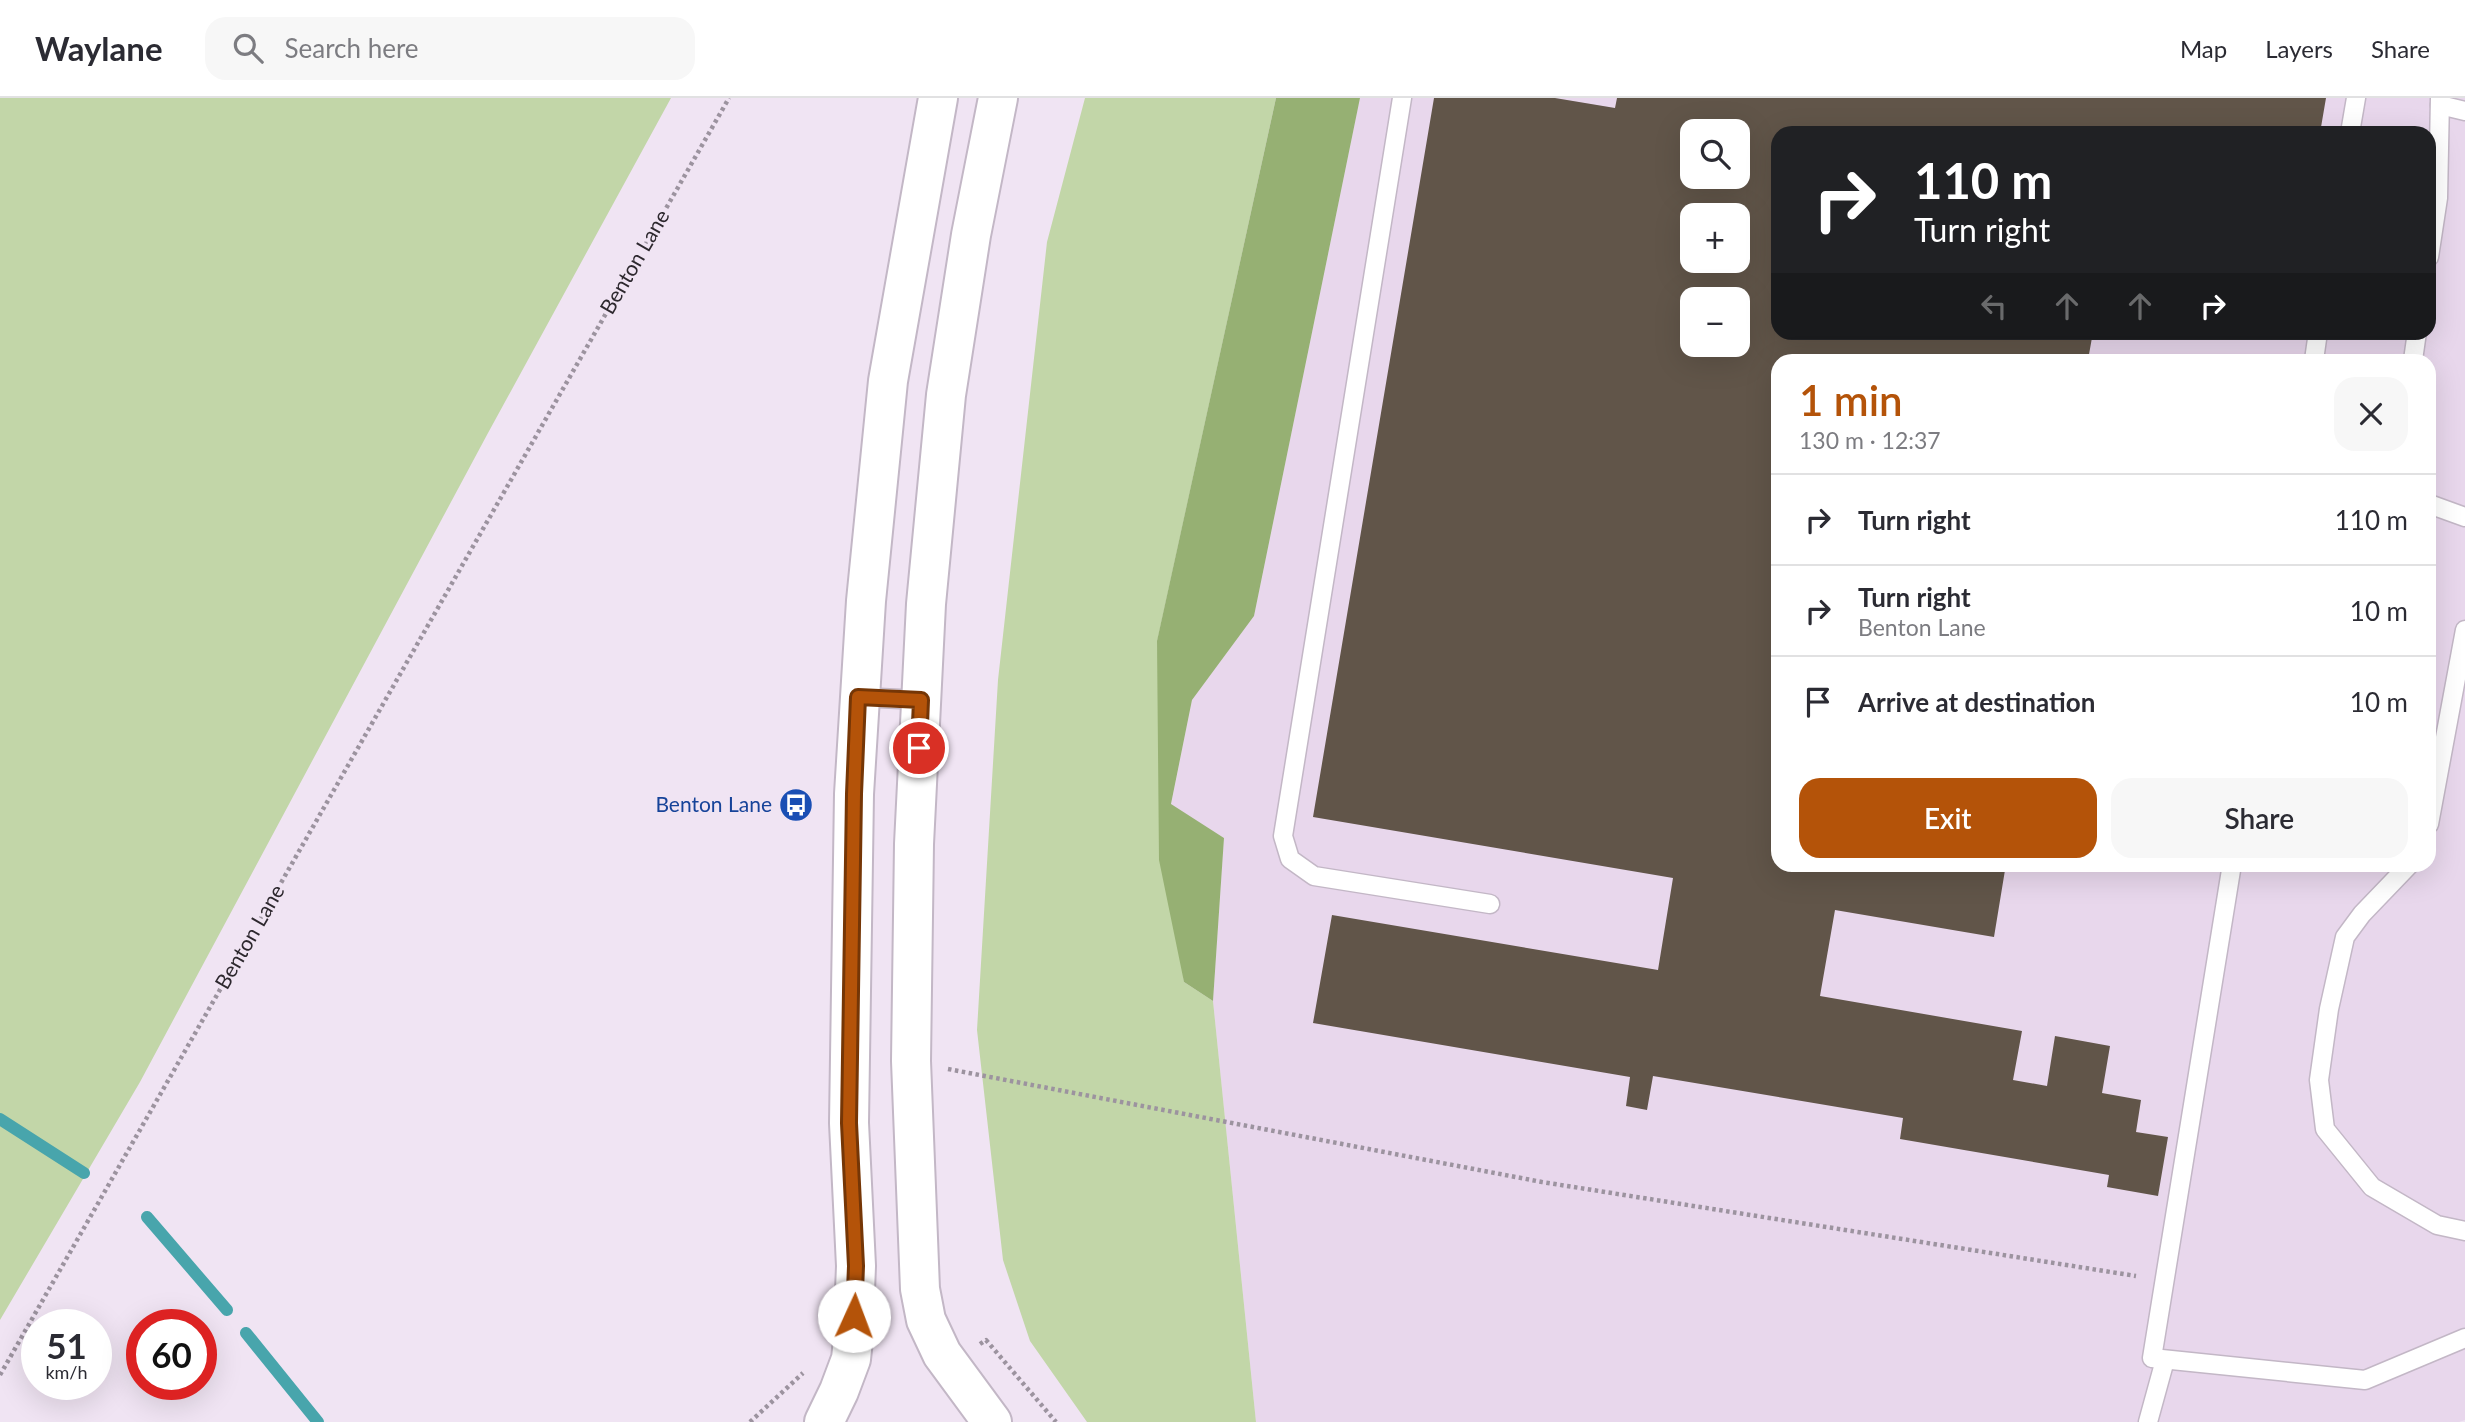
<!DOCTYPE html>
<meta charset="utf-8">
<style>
:root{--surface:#fff;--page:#f7f7f7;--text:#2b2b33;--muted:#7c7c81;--line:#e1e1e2;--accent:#b45309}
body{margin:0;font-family:Lato,sans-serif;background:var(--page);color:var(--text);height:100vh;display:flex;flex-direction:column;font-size:26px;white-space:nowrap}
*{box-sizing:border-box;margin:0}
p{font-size:23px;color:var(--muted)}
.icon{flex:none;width:38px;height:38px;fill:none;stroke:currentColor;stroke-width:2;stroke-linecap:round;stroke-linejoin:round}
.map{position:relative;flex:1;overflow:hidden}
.details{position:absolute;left:1771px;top:256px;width:665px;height:518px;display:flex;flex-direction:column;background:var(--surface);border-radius:21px;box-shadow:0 7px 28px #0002}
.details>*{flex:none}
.guide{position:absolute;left:1771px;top:28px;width:665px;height:214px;border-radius:21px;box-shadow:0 7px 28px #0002;background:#202124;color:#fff;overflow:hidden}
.buttons{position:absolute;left:1680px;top:21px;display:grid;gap:14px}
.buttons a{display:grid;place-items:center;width:70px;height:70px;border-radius:14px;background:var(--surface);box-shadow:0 7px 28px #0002;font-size:35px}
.speed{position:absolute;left:21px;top:1211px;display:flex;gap:14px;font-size:35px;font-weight:700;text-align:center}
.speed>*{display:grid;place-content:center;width:91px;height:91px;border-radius:50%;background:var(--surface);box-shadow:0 7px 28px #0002;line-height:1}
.speed small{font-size:18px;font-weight:400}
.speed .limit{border:10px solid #d22;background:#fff;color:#111}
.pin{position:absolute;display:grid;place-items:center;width:60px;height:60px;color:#fff;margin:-30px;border:4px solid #fff;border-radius:50%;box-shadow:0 2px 7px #0007}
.me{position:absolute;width:77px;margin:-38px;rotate:2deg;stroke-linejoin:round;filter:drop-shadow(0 0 5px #0008)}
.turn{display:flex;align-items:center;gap:24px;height:147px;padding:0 28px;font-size:32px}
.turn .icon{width:91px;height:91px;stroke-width:2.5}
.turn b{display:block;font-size:49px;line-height:60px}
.lanes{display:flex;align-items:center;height:66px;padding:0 28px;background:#0003;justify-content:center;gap:35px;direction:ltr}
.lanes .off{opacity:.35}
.round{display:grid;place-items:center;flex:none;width:74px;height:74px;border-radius:21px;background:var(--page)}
.head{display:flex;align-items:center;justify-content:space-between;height:119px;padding:0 28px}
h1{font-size:42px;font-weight:600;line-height:52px;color:var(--accent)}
.cta{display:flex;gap:14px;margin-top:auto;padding:14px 28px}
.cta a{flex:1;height:80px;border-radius:21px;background:var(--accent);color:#fff;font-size:28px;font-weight:600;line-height:80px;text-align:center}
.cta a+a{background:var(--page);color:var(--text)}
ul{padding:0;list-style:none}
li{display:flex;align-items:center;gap:21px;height:91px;padding:0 28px;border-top:2px solid var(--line)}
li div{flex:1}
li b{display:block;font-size:26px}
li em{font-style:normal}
header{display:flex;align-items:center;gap:42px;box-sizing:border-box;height:98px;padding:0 35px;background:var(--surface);border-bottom:2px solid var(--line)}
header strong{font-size:33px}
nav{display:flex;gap:38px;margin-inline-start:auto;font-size:24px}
.search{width:490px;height:63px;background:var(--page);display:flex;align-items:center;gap:18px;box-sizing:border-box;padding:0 24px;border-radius:21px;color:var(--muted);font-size:26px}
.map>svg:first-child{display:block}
</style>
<header>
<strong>Waylane</strong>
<div class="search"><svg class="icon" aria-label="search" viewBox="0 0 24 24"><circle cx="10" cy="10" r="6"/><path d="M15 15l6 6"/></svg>Search here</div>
<nav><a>Map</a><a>Layers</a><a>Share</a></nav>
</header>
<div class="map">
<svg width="2465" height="1324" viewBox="0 0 2465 1324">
<rect width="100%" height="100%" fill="#f0e4f3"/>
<path fill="#e8d7ec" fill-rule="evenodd" d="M 1360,0 L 2465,0 L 2465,1322 L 2459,1324 L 1256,1324 L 1213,903 L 1224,740 L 1171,707 L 1192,602 L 1254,518 ZM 1692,33 L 1738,33 L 1738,79 L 1692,79 ZM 1778,35 L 2429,35 L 2429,234 L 1778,234 ZM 1692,117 L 1738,117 L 1738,163 L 1692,163 ZM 1692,201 L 1738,201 L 1738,247 L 1692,247 ZM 1778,262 L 2429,262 L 2429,766 L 1778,766 Z"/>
<g fill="#c2d6a8">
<polygon points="0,0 671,0 488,335 140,984 0,1222"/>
<polygon points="1085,0 1276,0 1157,544 1184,884 1213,903 1256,1324 1087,1324 1030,1243 1003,1162 977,932 998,582 1047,144"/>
</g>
<polygon fill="#96b073" points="1276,0 1360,0 1254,518 1192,602 1171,706 1224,740 1213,903 1184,884 1159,762 1157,543"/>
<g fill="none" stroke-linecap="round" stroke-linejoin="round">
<g stroke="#48a5ac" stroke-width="12">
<polyline points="0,1021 84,1075"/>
<polyline points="147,1119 227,1212"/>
<polyline points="246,1235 318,1324"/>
</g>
</g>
<path fill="#615549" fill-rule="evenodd" d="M 1434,0 L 1555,0 L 1615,10 L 1617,0 L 2326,0 L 2320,35 L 1778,35 L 1778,234 L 2093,234 L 2088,262 L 1778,262 L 1778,766 L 2006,766 L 1994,839 L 1835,812 L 1820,898 L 2022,933 L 2013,982 L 2047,988 L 2055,938 L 2110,948 L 2102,995 L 2141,1002 L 2136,1034 L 2168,1039 L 2158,1098 L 2107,1089 L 2109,1077 L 1900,1041 L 1903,1020 L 1653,978 L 1647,1012 L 1626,1008 L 1630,979 L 1313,925 L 1332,817 L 1658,872 L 1673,780 L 1313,719 ZM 1692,33 L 1738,33 L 1738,79 L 1692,79 ZM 1692,117 L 1738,117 L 1738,163 L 1692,163 ZM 1692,201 L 1738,201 L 1738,247 L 1692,247 Z"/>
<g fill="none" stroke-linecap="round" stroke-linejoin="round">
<g stroke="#c3b7c6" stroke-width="21">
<g id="service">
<polyline points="1402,0 1283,738 1290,761 1314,778 1490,806"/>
<polyline points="2440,7 2465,13"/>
<polyline points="2350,35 2356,0"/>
<polyline points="2429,159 2438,100 2440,0"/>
<polyline points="2314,262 2318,234"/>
<polyline points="2413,262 2417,234"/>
<polyline points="2429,406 2465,419"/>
<polyline points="858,599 921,602"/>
<polyline points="2429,726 2465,532"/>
<polyline points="2232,766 2152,1260 2365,1282 2465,1240"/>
<polyline points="2410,766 2362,816 2345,839 2329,911 2319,982 2325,1031 2372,1089 2437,1127 2465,1133"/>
<polyline points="2148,1324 2165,1262"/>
</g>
</g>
<g stroke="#c3b7c6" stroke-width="42">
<g id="primary">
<polyline points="824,1324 839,1293 851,1261 853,1242 856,1168 849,1025 854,696 866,503 888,283 938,0"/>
<polyline points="992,1324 942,1256 926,1222 920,1191 911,963 914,746 926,506 946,297 971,137 998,0"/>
</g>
</g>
<g stroke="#9c939f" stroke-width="4.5" stroke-dasharray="3.5 3.5" stroke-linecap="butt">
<polyline points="948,971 1542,1084 2136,1178"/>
<polyline points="980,1246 986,1242 1056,1324"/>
<polyline points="0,1277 729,0"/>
<polyline points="750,1324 803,1275"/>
</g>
<use href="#service" stroke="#fff" stroke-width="18"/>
<use href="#primary" stroke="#fff" stroke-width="38"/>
</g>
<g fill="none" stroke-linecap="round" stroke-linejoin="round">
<g stroke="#753606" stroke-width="18">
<polyline id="route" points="854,1218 856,1168 849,1025 854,696 858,599 921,602 919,650"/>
</g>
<use href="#route" stroke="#b45309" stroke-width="12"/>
</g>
<defs>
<g id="bus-disc" transform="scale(1.75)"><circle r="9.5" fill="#1a4fb4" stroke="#f0e4f3"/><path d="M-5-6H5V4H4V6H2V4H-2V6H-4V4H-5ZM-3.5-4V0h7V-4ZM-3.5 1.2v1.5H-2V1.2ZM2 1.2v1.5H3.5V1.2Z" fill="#fff"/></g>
</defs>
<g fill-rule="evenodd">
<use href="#bus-disc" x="796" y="707"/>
</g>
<g text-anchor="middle" stroke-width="7" stroke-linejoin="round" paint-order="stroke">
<g font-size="21" fill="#2d282e" stroke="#f0e4f3">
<text transform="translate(635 164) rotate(-60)" y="7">Benton Lane</text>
<text transform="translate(250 839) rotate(-60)" y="7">Benton Lane</text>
</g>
<g font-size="21" fill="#164399" stroke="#f0e4f3" text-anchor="end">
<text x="772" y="714">Benton Lane</text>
</g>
</g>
</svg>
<div class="buttons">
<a><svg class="icon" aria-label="search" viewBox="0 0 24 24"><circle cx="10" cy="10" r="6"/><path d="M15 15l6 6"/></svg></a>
<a>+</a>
<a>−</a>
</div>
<div class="speed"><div>51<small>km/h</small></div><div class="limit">60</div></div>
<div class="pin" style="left:919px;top:650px;background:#d93025"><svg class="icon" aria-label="arrive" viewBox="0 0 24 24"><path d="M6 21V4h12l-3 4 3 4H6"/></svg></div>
<svg class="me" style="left:854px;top:1218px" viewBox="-20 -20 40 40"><circle r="19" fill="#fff"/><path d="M0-13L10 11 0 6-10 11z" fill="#b45309"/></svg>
<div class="guide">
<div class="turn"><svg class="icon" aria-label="right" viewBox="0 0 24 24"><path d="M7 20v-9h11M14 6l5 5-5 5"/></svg><div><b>110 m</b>Turn right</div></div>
<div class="lanes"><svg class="icon off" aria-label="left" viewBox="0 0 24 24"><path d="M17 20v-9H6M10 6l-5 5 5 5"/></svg><svg class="icon off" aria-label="ahead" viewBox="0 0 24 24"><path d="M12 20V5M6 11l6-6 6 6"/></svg><svg class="icon off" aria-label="ahead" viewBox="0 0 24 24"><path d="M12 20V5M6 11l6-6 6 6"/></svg><svg class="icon" aria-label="right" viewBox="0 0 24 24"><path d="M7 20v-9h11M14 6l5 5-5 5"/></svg></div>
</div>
<section class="details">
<div class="head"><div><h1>1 min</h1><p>130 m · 12:37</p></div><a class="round"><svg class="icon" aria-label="close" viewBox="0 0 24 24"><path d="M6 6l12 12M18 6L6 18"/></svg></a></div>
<ul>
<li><svg class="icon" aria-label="right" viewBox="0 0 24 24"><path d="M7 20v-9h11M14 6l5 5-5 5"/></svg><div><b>Turn right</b></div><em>110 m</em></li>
<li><svg class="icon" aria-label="right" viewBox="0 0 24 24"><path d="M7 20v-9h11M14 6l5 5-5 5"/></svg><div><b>Turn right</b><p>Benton Lane</p></div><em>10 m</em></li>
<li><svg class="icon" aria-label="arrive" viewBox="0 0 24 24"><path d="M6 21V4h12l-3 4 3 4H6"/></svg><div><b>Arrive at destination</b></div><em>10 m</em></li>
</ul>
<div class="cta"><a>Exit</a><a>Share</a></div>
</section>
</div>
